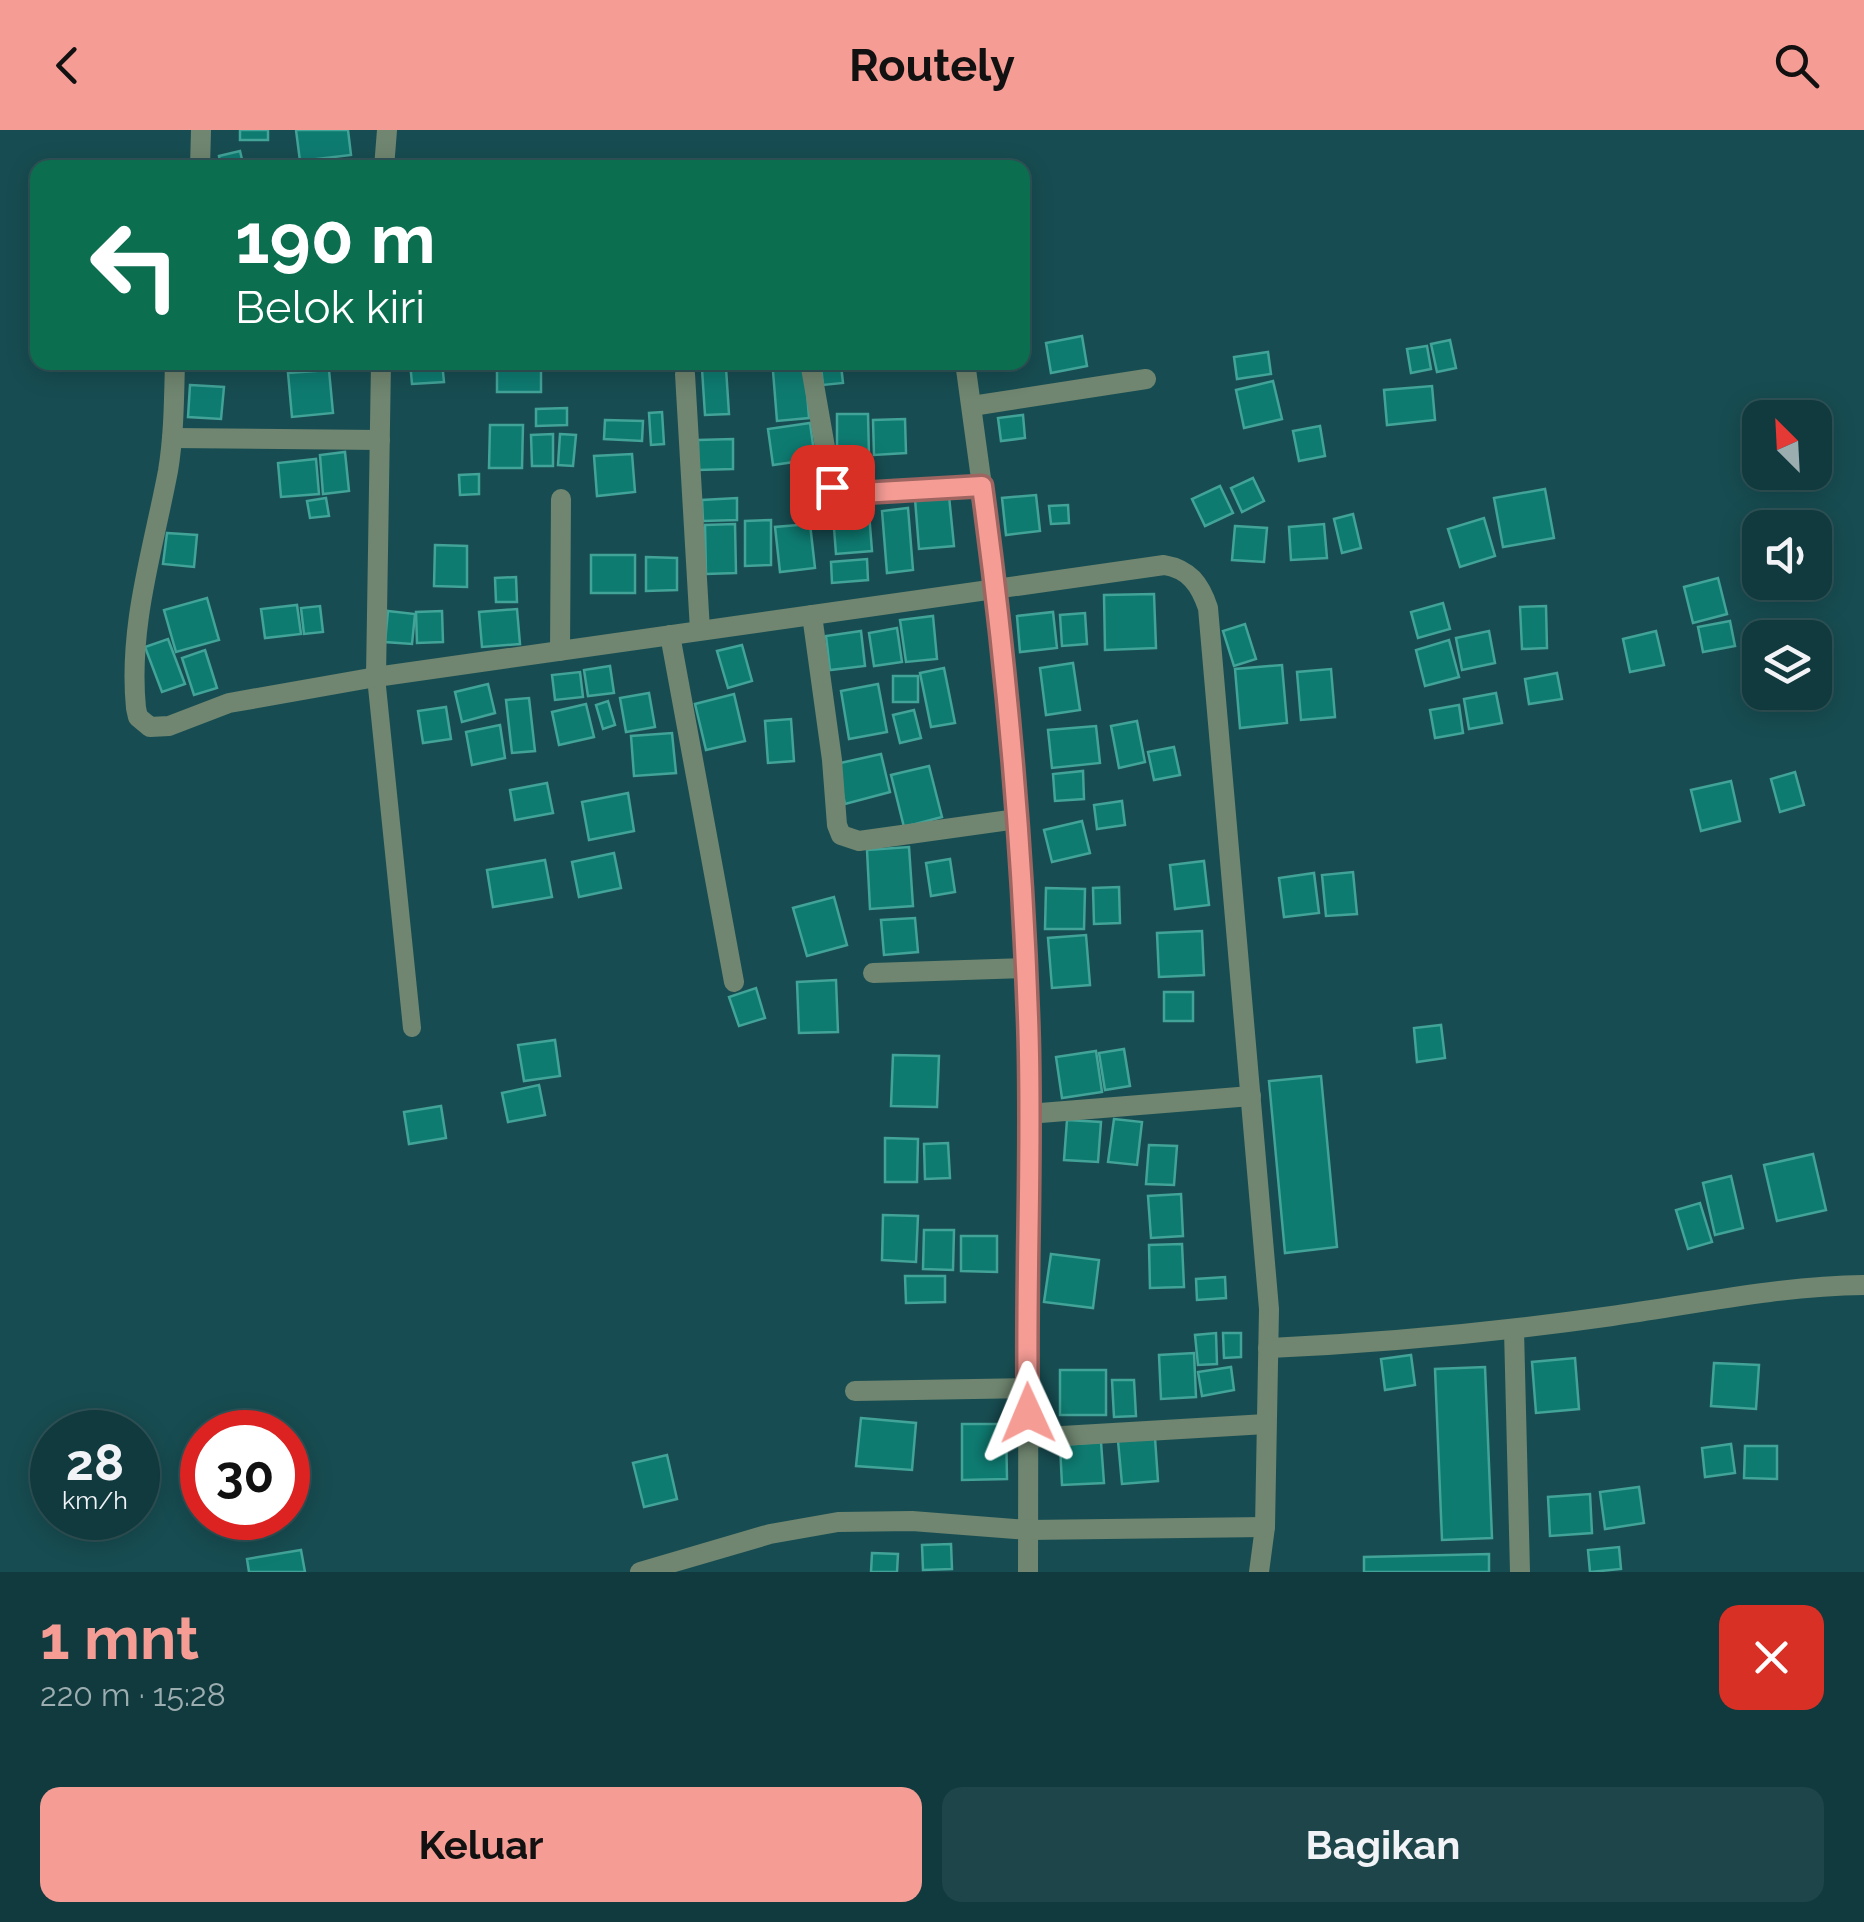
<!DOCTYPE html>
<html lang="id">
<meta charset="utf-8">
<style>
:root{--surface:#113a3e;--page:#1e4549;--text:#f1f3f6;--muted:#9cadb0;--line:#305458;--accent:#f59c95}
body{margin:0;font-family:Raleway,sans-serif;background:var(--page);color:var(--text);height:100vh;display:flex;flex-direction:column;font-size:38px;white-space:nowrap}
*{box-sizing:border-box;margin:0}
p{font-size:32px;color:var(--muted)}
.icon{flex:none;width:55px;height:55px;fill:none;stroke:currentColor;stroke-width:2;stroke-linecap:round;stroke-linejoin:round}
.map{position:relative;height:1442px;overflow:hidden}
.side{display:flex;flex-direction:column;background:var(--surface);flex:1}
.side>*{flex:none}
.hud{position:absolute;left:30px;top:30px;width:1000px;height:210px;border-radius:20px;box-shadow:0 5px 25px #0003,0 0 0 2px var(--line);background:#0b6e4f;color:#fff;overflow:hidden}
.needle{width:65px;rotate:336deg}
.buttons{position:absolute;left:1742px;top:270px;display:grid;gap:20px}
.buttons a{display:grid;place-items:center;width:90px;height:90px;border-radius:20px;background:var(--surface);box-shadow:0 5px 25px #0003,0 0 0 2px var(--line);font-size:50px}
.speed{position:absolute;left:30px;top:1280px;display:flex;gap:20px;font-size:50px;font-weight:700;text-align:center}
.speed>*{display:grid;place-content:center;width:130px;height:130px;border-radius:50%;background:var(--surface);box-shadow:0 5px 25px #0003,0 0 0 2px var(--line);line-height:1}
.speed small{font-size:25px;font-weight:400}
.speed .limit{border:15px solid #d22;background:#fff;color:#111}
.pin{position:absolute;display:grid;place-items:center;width:85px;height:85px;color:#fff;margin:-42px;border-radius:20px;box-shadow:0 5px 15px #0006}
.me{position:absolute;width:110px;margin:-55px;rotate:359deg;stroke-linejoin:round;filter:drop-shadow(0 0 8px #0008)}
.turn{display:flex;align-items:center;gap:35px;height:210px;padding:0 40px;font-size:45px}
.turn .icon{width:130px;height:130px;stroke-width:2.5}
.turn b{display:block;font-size:70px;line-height:85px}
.round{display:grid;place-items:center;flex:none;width:105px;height:105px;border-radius:20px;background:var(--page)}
.overview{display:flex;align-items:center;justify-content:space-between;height:170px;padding:0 40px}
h1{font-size:60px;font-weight:700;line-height:75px;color:var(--accent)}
.cta{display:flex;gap:20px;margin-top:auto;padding:20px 40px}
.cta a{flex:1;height:115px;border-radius:20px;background:var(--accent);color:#111;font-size:40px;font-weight:700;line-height:115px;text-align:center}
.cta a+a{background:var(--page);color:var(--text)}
header{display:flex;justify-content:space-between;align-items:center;height:130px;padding:0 40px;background:var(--accent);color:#111;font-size:45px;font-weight:700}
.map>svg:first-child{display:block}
</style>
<header><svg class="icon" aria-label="back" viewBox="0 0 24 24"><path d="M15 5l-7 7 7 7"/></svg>Routely<svg class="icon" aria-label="search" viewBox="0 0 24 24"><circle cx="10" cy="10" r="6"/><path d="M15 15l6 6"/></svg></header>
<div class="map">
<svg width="1864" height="1442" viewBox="0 0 1864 1442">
<rect width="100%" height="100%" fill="#174d52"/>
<g fill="#0e7b71" stroke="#42a398" stroke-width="2.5">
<rect x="240" y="0" width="28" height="10"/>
<polygon points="296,0 348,0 351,25 300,31"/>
<polygon points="240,21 244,38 221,38 219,26"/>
<polygon points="1082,206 1087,236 1051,243 1046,213"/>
<polygon points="1450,210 1456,238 1437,242 1431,214"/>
<polygon points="1427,216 1431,239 1411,243 1407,219"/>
<polygon points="1268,222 1271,244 1237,249 1234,227"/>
<polygon points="410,232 442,232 444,252 412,254"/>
<rect x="497" y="232" width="44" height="30"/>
<polygon points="841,235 843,253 823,255 821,237"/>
<polygon points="805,237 809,288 777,291 773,241"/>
<polygon points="726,238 729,284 705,285 702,239"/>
<polygon points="329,240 333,283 292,287 288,243"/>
<polygon points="1273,251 1282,289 1244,298 1236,260"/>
<polygon points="190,255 224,257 221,289 188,287"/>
<polygon points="1432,256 1435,290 1387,295 1384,260"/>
<polygon points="567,278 567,295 536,296 536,279"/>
<polygon points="662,282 664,314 651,315 649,283"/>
<polygon points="837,284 868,284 869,325 837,325"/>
<polygon points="1023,285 1025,308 1001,311 998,288"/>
<polygon points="905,289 906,323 874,325 873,290"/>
<polygon points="605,290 643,291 642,311 604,309"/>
<polygon points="810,293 815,329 773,335 768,299"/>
<polygon points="490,295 523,295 522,338 489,338"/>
<polygon points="1320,296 1325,326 1299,331 1293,301"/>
<polygon points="553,304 553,336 532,336 531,305"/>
<polygon points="560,304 576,305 573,336 558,335"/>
<polygon points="733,309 733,339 698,340 698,310"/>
<polygon points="345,322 349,361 323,364 320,325"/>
<polygon points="632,324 635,362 597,366 594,326"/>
<polygon points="316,329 319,364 281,367 278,333"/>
<polygon points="479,344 479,364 460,365 459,345"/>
<polygon points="821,345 822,379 805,380 803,346"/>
<polygon points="1253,348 1264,371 1242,382 1231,358"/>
<polygon points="1220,356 1233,383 1205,396 1192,369"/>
<polygon points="1545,359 1554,408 1503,417 1494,368"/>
<polygon points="1036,365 1040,401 1006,405 1002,368"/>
<polygon points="949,366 954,416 919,419 915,369"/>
<polygon points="326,368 329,386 310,388 307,371"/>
<polygon points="737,368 737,390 703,391 702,370"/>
<polygon points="868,370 872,421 836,424 832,372"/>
<polygon points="1068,375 1069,393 1051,394 1049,376"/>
<polygon points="908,378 913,440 887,443 882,381"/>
<polygon points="1353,384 1361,418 1342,423 1334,389"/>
<polygon points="1484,388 1495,426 1460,437 1448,399"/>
<polygon points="771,390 771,435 745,436 745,391"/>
<polygon points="735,394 736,443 706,444 705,395"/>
<polygon points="810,394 815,438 780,442 775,397"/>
<polygon points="1324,394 1327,428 1291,430 1289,397"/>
<polygon points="1235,396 1267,398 1264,432 1232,430"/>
<polygon points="167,403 197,405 194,437 163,434"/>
<polygon points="435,415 467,416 467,457 434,456"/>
<rect x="591" y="425" width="44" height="38"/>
<polygon points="646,427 677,428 677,460 646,461"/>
<polygon points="867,429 868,450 832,453 831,432"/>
<polygon points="516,447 517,472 496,472 495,448"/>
<polygon points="1718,448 1727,484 1693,493 1684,457"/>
<polygon points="1154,464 1156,518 1105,520 1104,465"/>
<polygon points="207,468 219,510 176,522 164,480"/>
<polygon points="1443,473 1450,499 1418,508 1411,482"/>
<polygon points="297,475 301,504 265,508 261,479"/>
<polygon points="320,476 323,502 304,504 301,478"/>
<polygon points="1546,476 1547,518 1522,519 1520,477"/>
<polygon points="517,479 520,514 482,517 479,482"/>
<polygon points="388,481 415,484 412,514 385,512"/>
<polygon points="442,481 443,512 417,513 416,482"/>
<polygon points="1053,482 1057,518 1020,522 1017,486"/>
<polygon points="1085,483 1087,514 1062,516 1060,485"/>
<polygon points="933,486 937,529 906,532 900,490"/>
<polygon points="1730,491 1735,516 1703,522 1698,497"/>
<polygon points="1245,494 1256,529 1234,536 1223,501"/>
<polygon points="897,498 902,532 874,536 869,503"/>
<polygon points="861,501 865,536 830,540 826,506"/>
<polygon points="1489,501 1495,533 1462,540 1456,508"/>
<polygon points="1656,501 1664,535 1630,542 1623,509"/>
<polygon points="168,509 185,554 162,562 145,517"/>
<polygon points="1449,510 1459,547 1425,556 1416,520"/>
<polygon points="742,515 752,551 728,558 717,521"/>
<polygon points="205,520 217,558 194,565 182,528"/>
<polygon points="1073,533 1080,580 1046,585 1040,538"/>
<polygon points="1282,535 1287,593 1240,598 1235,539"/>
<polygon points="610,536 614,563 588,566 584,540"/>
<polygon points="944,538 955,593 931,597 920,543"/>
<polygon points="1331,539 1335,587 1301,590 1297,542"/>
<polygon points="580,542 583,567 555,570 552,545"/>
<polygon points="1557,543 1562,569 1529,574 1525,549"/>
<rect x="893" y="546" width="25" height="26"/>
<polygon points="488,554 495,583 462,592 455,562"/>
<polygon points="878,554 887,602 849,609 841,561"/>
<polygon points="649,563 655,597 626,602 620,568"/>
<polygon points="1496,563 1502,593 1469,599 1464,569"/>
<polygon points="734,564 745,611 706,620 695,574"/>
<polygon points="529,568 535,621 512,623 506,570"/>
<polygon points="608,571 615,595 603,599 596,575"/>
<polygon points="586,574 594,607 559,615 552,582"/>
<polygon points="1459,575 1463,603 1435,608 1430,580"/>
<polygon points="446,577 451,609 423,613 418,581"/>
<polygon points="914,580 921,608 900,613 893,585"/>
<polygon points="791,589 794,631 768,633 765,591"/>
<polygon points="1137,591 1145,632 1119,638 1111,596"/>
<polygon points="500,595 505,628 472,635 466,602"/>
<polygon points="1096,596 1100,633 1052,638 1048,600"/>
<polygon points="672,603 676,643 634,646 631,606"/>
<polygon points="1174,617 1180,645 1154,650 1148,622"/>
<polygon points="881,624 890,662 845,674 836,634"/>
<polygon points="929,636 942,687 904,697 891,645"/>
<polygon points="1083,641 1084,669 1055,671 1053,644"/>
<polygon points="1795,642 1804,675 1780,682 1771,649"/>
<polygon points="1731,651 1740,691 1701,701 1691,660"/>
<polygon points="547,653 553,683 515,690 510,660"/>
<polygon points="628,663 634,701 589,710 582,672"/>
<polygon points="1122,671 1125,695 1097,699 1094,675"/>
<polygon points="1082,691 1090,723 1052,732 1044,700"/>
<polygon points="909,717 913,776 870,779 867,720"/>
<polygon points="614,723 621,758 579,767 572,732"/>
<polygon points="950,729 955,762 931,766 926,733"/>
<polygon points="545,730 552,767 493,777 487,740"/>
<polygon points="1204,731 1209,775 1175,779 1170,735"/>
<polygon points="1353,742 1357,784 1326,786 1322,745"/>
<polygon points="1314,743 1319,783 1284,787 1279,748"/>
<polygon points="1119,757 1120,793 1094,794 1093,758"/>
<polygon points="1046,758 1085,759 1084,799 1045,799"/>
<polygon points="834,767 847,815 807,826 793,778"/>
<polygon points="915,788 918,822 884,825 881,790"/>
<polygon points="1202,801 1204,845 1159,847 1157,803"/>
<polygon points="1086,805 1090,855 1052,858 1048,808"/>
<polygon points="836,850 838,902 799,903 797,852"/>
<polygon points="756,858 765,888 739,896 729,867"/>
<rect x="1164" y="862" width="29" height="29"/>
<polygon points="1441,895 1445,928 1417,932 1414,898"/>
<polygon points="555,910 560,946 524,951 518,915"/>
<polygon points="1124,919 1130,956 1105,960 1099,923"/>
<polygon points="1096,921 1102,962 1062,968 1056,927"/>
<polygon points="893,925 939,926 937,977 891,976"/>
<polygon points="1321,946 1337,1117 1285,1123 1269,951"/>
<polygon points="539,955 545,985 508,992 502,963"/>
<polygon points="441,976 446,1008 409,1014 404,982"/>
<polygon points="1114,989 1142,992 1137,1035 1108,1032"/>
<polygon points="1067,990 1101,992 1098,1032 1064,1030"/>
<polygon points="885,1008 918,1009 917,1052 885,1052"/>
<polygon points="948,1013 950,1048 925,1049 924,1014"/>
<polygon points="1149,1015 1177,1016 1174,1055 1146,1054"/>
<polygon points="1813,1024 1826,1080 1777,1091 1764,1035"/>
<polygon points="1731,1046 1743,1098 1715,1105 1703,1053"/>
<polygon points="1181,1064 1183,1106 1151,1108 1148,1066"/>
<polygon points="1700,1073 1712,1112 1688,1119 1676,1080"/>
<polygon points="883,1085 918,1086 916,1132 882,1130"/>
<polygon points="924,1100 954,1100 953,1140 923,1139"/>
<polygon points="961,1106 997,1106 997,1142 961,1141"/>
<polygon points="1182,1114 1184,1157 1150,1158 1149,1115"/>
<polygon points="1051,1124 1099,1130 1093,1178 1044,1172"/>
<polygon points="905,1146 945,1146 945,1172 906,1173"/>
<polygon points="1225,1147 1226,1168 1197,1170 1196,1149"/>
<polygon points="1216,1203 1217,1234 1198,1235 1195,1205"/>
<polygon points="1223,1203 1241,1203 1241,1227 1224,1228"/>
<polygon points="1194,1223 1196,1267 1161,1269 1159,1225"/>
<polygon points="1411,1225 1415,1255 1385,1260 1381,1229"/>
<polygon points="1575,1228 1579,1279 1536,1283 1532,1232"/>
<polygon points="1714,1233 1759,1235 1756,1279 1711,1276"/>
<polygon points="1231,1237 1234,1260 1202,1266 1198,1242"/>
<polygon points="1485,1237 1492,1408 1442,1410 1435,1239"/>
<rect x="1060" y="1240" width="46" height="45"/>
<polygon points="1112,1250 1134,1250 1136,1286 1114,1287"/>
<polygon points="861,1288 916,1293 912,1340 856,1336"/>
<polygon points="962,1294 1006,1294 1007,1349 962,1350"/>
<polygon points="1155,1308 1158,1351 1122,1354 1118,1311"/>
<polygon points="1101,1312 1104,1353 1062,1355 1060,1315"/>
<polygon points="1731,1314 1735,1343 1705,1347 1702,1318"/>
<polygon points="1745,1316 1777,1316 1777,1349 1744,1348"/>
<polygon points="667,1325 677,1369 644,1377 633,1333"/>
<polygon points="1639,1357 1644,1393 1605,1399 1600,1362"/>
<polygon points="1590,1364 1592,1403 1550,1406 1548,1367"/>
<polygon points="951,1414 952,1439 923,1440 922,1415"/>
<polygon points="1619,1417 1621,1439 1590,1442 1588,1420"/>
<polygon points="301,1420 305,1442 249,1442 247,1429"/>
<polygon points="872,1423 898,1424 897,1442 871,1442"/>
<polygon points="1489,1424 1489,1442 1364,1442 1364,1427"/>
</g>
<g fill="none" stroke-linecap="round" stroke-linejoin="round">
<polyline stroke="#708670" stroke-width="18" points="376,547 412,898"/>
<g stroke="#708670" stroke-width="20">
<polyline points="200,38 201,0"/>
<polyline points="384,38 387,0"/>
<path d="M 175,232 C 174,268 174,305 168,341 C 153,420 128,497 136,578 L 138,587 L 150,597 L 169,596 L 229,573 L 376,547 L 1164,435 C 1189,439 1200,454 1208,478 L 1269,1179 L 1265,1397 L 1259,1442"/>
<polyline points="810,232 832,357 836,362 982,356"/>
<polyline points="965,232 996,458 1017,689 1029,892 1028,1442"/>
<polyline points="685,244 700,500"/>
<polyline points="972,276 1146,249"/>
<polyline points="172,308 380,310"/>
<polyline points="812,485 832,630 837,695 841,705 859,711 1017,689"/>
<polyline points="670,505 734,852"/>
<polyline points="560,521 561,369"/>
<polyline points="376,547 381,232"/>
<polyline points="873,843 1026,838"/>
<polyline points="1028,984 1251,966"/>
<polyline points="1514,1200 1520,1442"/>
<path d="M 1268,1218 C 1383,1213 1498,1202 1612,1186 C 1695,1174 1780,1156 1864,1155"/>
<polyline points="855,1261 1027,1258"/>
<polyline points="1028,1308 1266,1294"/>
<polyline points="640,1442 770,1404 838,1392 912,1391 1028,1400 1265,1397"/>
</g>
</g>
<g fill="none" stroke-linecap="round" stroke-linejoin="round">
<g stroke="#9f6561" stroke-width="25">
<path id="route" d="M 832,357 L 844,364 L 982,356 C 1006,532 1022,710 1028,887 C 1033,1019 1025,1151 1028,1283"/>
</g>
<use href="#route" stroke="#f59c95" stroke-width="18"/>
</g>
</svg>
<div class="buttons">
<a><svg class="needle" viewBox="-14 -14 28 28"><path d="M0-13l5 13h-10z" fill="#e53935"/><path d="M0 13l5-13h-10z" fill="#9cadb0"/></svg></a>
<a><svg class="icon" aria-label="sound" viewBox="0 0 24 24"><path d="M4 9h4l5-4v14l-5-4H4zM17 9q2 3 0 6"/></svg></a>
<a><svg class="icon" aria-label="layers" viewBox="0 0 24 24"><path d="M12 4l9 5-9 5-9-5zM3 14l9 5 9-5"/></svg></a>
</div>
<div class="speed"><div>28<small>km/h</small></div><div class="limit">30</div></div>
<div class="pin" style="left:832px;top:357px;background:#d93025"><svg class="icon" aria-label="arrive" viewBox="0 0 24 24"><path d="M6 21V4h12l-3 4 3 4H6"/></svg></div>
<svg class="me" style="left:1028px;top:1283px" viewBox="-20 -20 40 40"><path d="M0-17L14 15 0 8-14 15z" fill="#f59c95" stroke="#fff" stroke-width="4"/></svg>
<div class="hud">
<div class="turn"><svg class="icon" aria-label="left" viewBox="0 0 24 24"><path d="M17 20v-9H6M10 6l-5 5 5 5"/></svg><div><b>190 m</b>Belok kiri</div></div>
</div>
</div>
<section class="side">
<div class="overview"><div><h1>1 mnt</h1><p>220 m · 15:28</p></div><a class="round" style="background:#d93025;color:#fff"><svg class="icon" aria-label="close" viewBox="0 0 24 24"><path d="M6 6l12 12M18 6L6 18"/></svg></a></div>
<div class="cta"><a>Keluar</a><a>Bagikan</a></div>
</section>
